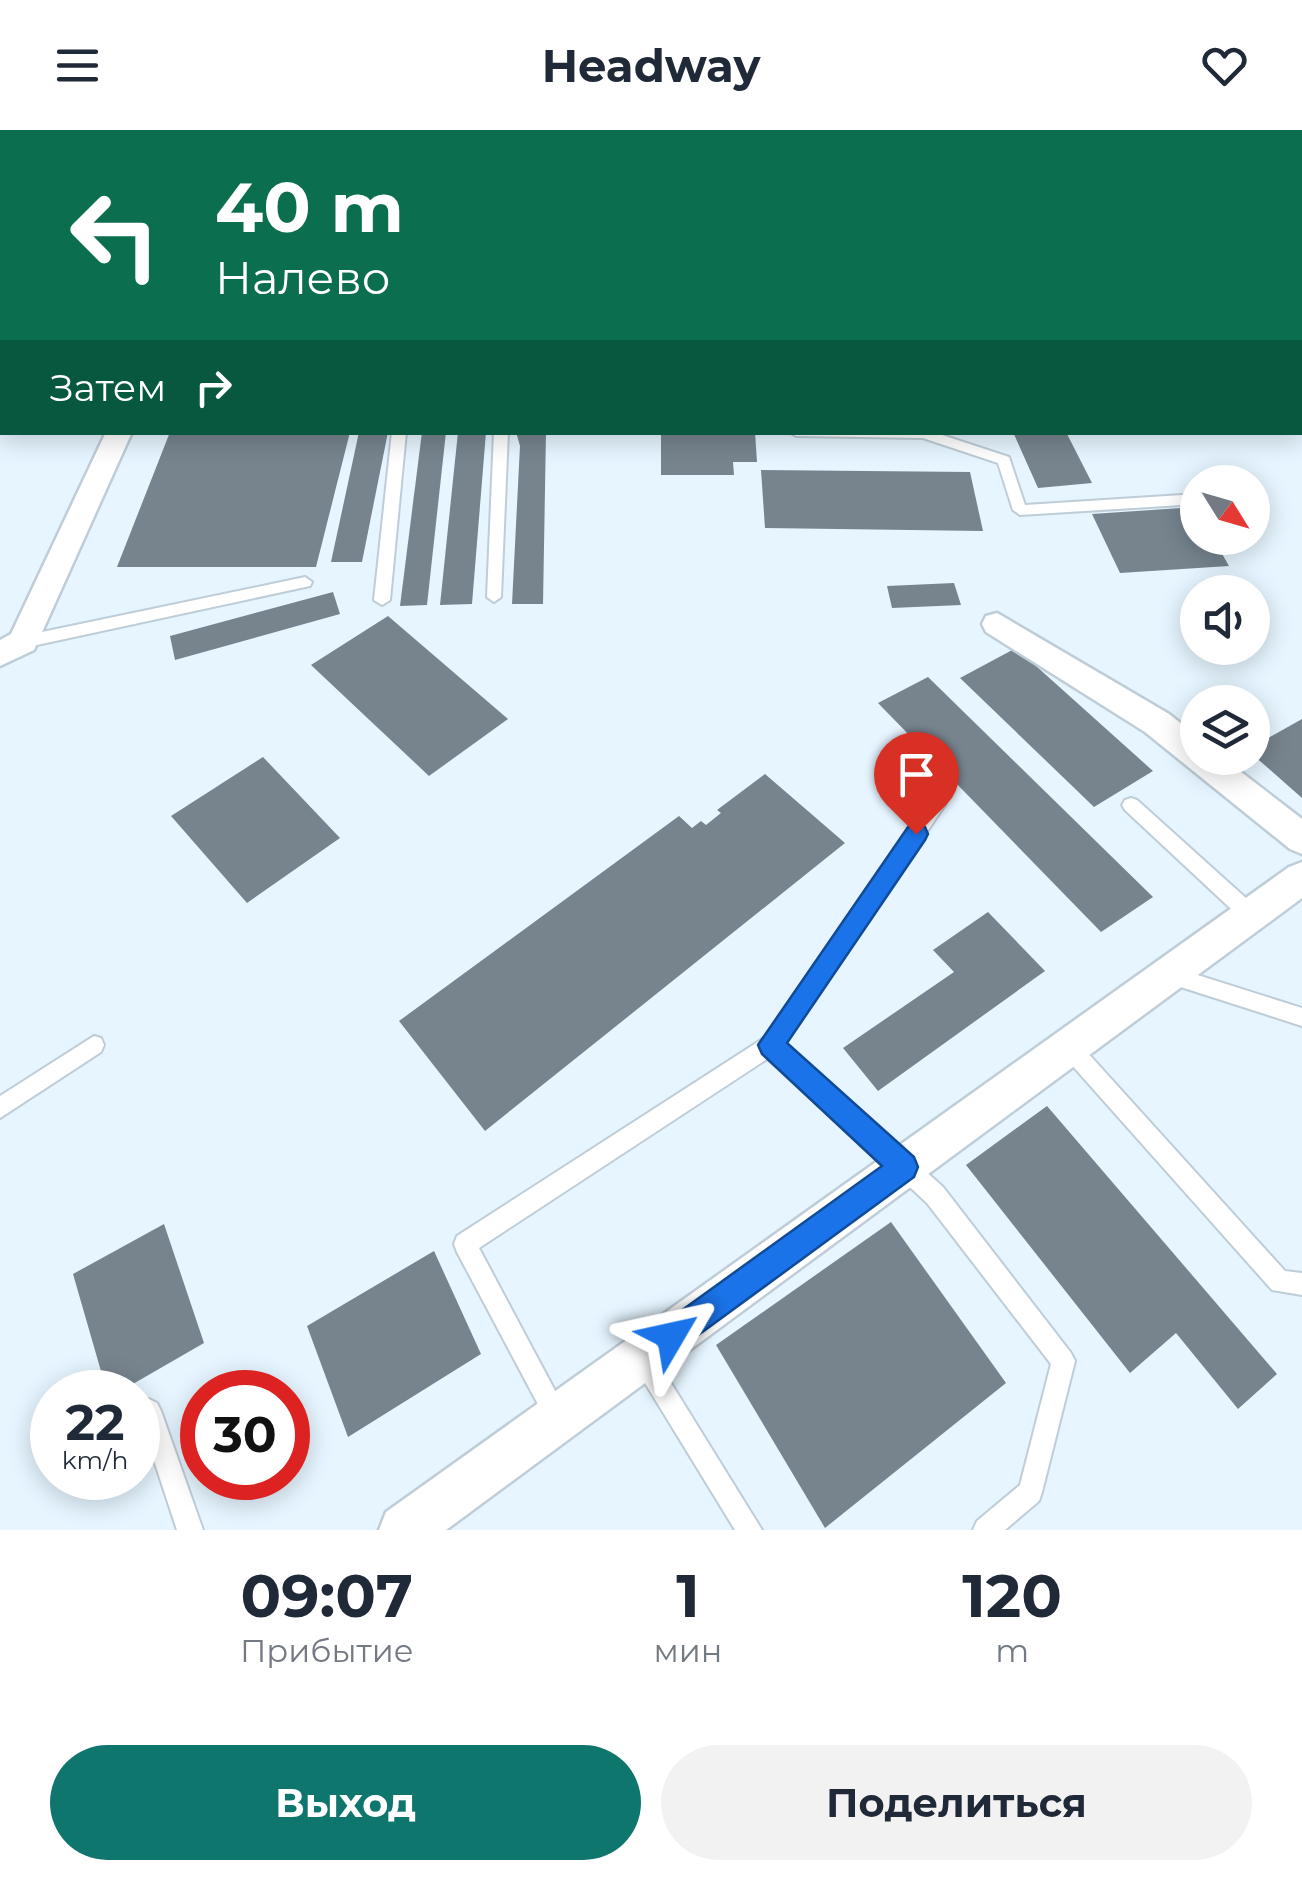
<!DOCTYPE html>
<html lang="ru">
<meta charset="utf-8">
<style>
:root{--surface:#fff;--page:#f2f2f3;--text:#1f2937;--muted:#747a83;--accent:#0f766e}
body{margin:0;font-family:Montserrat,sans-serif;background:var(--page);color:var(--text);height:100vh;display:flex;flex-direction:column;font-size:38px;white-space:nowrap}
*{box-sizing:border-box;margin:0}
p{font-size:32px;color:var(--muted)}
.icon{flex:none;width:55px;height:55px;fill:none;stroke:currentColor;stroke-width:2;stroke-linecap:round;stroke-linejoin:round}
.map{position:relative;height:1400px;overflow:hidden}
.drawer{display:flex;flex-direction:column;background:var(--surface);flex:1}
.drawer>*{flex:none}
.guide{position:absolute;left:0px;top:0px;width:1302px;height:305px;box-shadow:0 5px 25px #0003;background:#0b6e4f;color:#fff;overflow:hidden}
.needle{width:65px;rotate:127deg}
.controls{position:absolute;left:1180px;top:335px;display:grid;gap:20px}
.controls a{display:grid;place-items:center;width:90px;height:90px;border-radius:50%;background:var(--surface);box-shadow:0 5px 25px #0003;font-size:50px}
.speed{position:absolute;left:30px;top:1240px;display:flex;gap:20px;font-size:50px;font-weight:700;text-align:center}
.speed>*{display:grid;place-content:center;width:130px;height:130px;border-radius:50%;background:var(--surface);box-shadow:0 5px 25px #0003;line-height:1}
.speed small{font-size:25px;font-weight:400}
.speed .limit{border:15px solid #d22;background:#fff;color:#111}
.pin{position:absolute;display:grid;place-items:center;width:85px;height:85px;color:#fff;margin:-102px -42px;border-radius:50% 50% 50% 0;rotate:-45deg;box-shadow:0 0 10px #0007}
.pin .icon{rotate:45deg}
.me{position:absolute;width:110px;margin:-55px;rotate:54deg;stroke-linejoin:round;filter:drop-shadow(0 0 8px #0008)}
.turn{display:flex;align-items:center;gap:35px;height:210px;padding:0 50px;font-size:45px}
.turn .icon{width:130px;height:130px;stroke-width:2.5}
.turn b{display:block;font-size:70px;line-height:85px}
.then{display:flex;align-items:center;height:95px;padding:0 50px;background:#0003;gap:20px;font-size:38px}
.eta{display:flex;justify-content:space-evenly;align-items:center;height:170px;text-align:center}
.eta b{font-size:60px;font-weight:700;line-height:70px}
.button{display:flex;gap:20px;margin-top:auto;padding:20px 50px}
.button a{flex:1;height:115px;border-radius:60px;background:var(--accent);color:#fff;font-size:40px;font-weight:700;line-height:115px;text-align:center}
.button a+a{background:var(--page);color:var(--text)}
header{display:flex;justify-content:space-between;align-items:center;height:130px;padding:0 50px;background:var(--surface);font-size:45px;font-weight:700}
.map>svg:first-child{display:block}
</style>
<header><svg class="icon" aria-label="menu" viewBox="0 0 24 24"><path d="M4 6h16M4 12h16M4 18h16"/></svg>Headway<svg class="icon" aria-label="heart" viewBox="0 0 24 24"><path d="M12 20l-8-8c-3-5 5-10 8-4 3-6 11-1 8 4z"/></svg></header>
<div class="map">
<svg width="1302" height="1400" viewBox="0 0 1302 1400">
<rect width="100%" height="100%" fill="#e6f5ff"/>
<g fill="#77848e">
<polygon points="170,302 350,302 316,437 117,437"/>
<polygon points="359,302 388,302 362,432 331,432"/>
<polygon points="422,302 446,302 427,475 400,476"/>
<polygon points="458,302 486,302 472,474 440,475"/>
<polygon points="516,302 546,302 543,474 512,474 520,316"/>
<polygon points="661,302 755,302 757,332 733,332 734,345 661,345"/>
<polygon points="1013,302 1066,302 1092,353 1038,358"/>
<polygon points="761,340 970,342 983,401 765,398"/>
<polygon points="1196,377 1198,408 1213,408 1229,436 1120,443 1092,384"/>
<polygon points="954,453 961,475 892,478 887,456"/>
<polygon points="333,462 340,484 175,530 170,506"/>
<polygon points="388,486 508,589 429,646 311,535"/>
<polygon points="1016,518 1153,641 1094,677 960,548"/>
<polygon points="928,547 1153,767 1101,802 878,573"/>
<polygon points="1302,589 1302,668 1252,624 1252,617"/>
<polygon points="263,627 340,708 247,773 171,686"/>
<polygon points="765,644 845,713 485,1001 399,891 679,686 692,698 701,691 706,695 721,683 717,680"/>
<polygon points="988,782 1045,841 878,961 843,918 954,842 933,820"/>
<polygon points="1047,976 1277,1244 1238,1279 1176,1203 1130,1243 966,1035"/>
<polygon points="891,1092 1006,1253 825,1398 716,1215"/>
<polygon points="164,1094 204,1213 119,1262 107,1262 73,1144"/>
<polygon points="434,1121 481,1224 348,1307 307,1196"/>
</g>
<g fill="none" stroke-linecap="round" stroke-linejoin="round">
<g stroke="#becdd7" stroke-width="4">
<g id="lane">
<polygon points="830,0 846,0 847,2 833,2"/>
<polygon points="1033,0 1050,0 1051,2 1036,2"/>
<rect x="0" y="42" width="2" height="6"/>
<rect x="0" y="84" width="2" height="10"/>
<rect x="0" y="243" width="2" height="8"/>
<polygon points="392,302 406,302 390,470 382,475 374,470"/>
<polygon points="494,302 508,302 501,467 494,472 487,467"/>
<polygon points="790,302 933,302 1009,327 1025,375 1198,364 1198,374 1020,385 1013,380 998,333 923,308 796,306"/>
<polygon points="305,447 312,452 310,456 23,518 15,512 23,506"/>
<polygon points="937,666 943,668 946,673 943,678 784,913 943,1057 1071,1223 1075,1231 1042,1362 1039,1371 1005,1400 973,1400 977,1391 1020,1355 1051,1234 927,1073 770,927 479,1118 569,1287 565,1295 557,1299 549,1295 457,1122 454,1114 457,1106 764,908 931,668"/>
<polygon points="1131,668 1137,670 1258,779 1260,785 1258,791 1251,793 1244,791 1125,680 1122,675 1125,670"/>
<polygon points="1169,836 1302,878 1302,896 1162,851 1159,845 1162,839"/>
<polygon points="94,906 101,908 104,915 101,922 0,988 0,966"/>
<polygon points="1069,908 1076,910 1285,1141 1302,1143 1302,1165 1272,1160 1062,924 1059,917 1062,910"/>
<polygon points="642,1215 650,1219 762,1400 735,1400 634,1235 630,1227 634,1219"/>
<polygon points="149,1269 157,1273 161,1281 203,1400 177,1400 138,1282 141,1273"/>
</g>
</g>
<g stroke="#becdd7" stroke-width="5">
<g id="street">
<polygon points="106,302 132,302 34,520 0,536 0,510 11,504"/>
<polygon points="997,483 1169,584 1198,607 1198,628 1223,628 1302,689 1302,724 1290,719 1145,602 986,502 982,494 986,486"/>
<polygon points="1302,732 1302,768 446,1400 379,1400 386,1382 1289,737"/>
</g>
</g>
<use href="#lane" fill="#fff" fill-rule="evenodd"/>
<use href="#street" fill="#fff" fill-rule="evenodd"/>
<g stroke="#757e84" stroke-width="5" stroke-dasharray="10 5" stroke-linecap="butt">
<polyline points="707,0 713,2"/>
<polyline points="896,0 902,2"/>
<polyline points="1240,0 1245,2"/>
</g>
</g>
<polygon fill="#1a73e8" stroke="#114b97" stroke-width="2.5" points="916,694 925,697 928,704 925,710 787,913 914,1027 918,1037 914,1047 682,1217 671,1221 660,1217 656,1206 660,1196 882,1036 762,924 758,915 908,697"/>
</svg>
<div class="controls">
<a><svg class="needle" viewBox="-14 -14 28 28"><path d="M0-13l5 13h-10z" fill="#e53935"/><path d="M0 13l5-13h-10z" fill="#747a83"/></svg></a>
<a><svg class="icon" aria-label="sound" viewBox="0 0 24 24"><path d="M4 9h4l5-4v14l-5-4H4zM17 9q2 3 0 6"/></svg></a>
<a><svg class="icon" aria-label="layers" viewBox="0 0 24 24"><path d="M12 4l9 5-9 5-9-5zM3 14l9 5 9-5"/></svg></a>
</div>
<div class="speed"><div>22<small>km/h</small></div><div class="limit">30</div></div>
<div class="pin" style="left:916px;top:704px;background:#d93025"><svg class="icon" aria-label="arrive" viewBox="0 0 24 24"><path d="M6 21V4h12l-3 4 3 4H6"/></svg></div>
<svg class="me" style="left:671px;top:1206px" viewBox="-20 -20 40 40"><path d="M0-17L14 15 0 8-14 15z" fill="#1a73e8" stroke="#fff" stroke-width="4"/></svg>
<div class="guide">
<div class="turn"><svg class="icon" aria-label="left" viewBox="0 0 24 24"><path d="M17 20v-9H6M10 6l-5 5 5 5"/></svg><div><b>40 m</b>Налево</div></div>
<div class="then">Затем<svg class="icon" aria-label="right" viewBox="0 0 24 24"><path d="M7 20v-9h11M14 6l5 5-5 5"/></svg></div>
</div>
</div>
<section class="drawer">
<div class="eta">
<div><b>09:07</b><p>Прибытие</p></div>
<div><b>1</b><p>мин</p></div>
<div><b>120</b><p>m</p></div>
</div>
<div class="button"><a>Выход</a><a>Поделиться</a></div>
</section>
